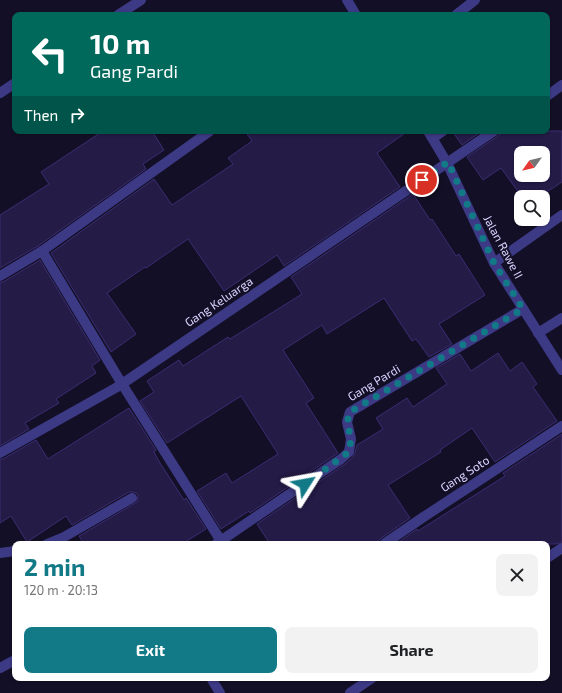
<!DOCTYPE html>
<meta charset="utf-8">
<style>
:root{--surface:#fff;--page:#f2f2f2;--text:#202124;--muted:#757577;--accent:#127987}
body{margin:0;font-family:"Exo 2",sans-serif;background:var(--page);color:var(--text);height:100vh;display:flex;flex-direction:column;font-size:15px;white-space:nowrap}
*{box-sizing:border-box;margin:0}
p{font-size:13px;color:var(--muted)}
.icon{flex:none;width:22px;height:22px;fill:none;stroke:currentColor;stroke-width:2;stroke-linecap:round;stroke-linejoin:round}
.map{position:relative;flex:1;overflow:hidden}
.sheet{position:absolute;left:12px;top:541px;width:538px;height:140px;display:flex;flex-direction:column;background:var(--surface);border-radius:8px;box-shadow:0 1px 3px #0004}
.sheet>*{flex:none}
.banner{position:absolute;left:12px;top:12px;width:538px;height:122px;border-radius:8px;box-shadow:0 1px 3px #0004;background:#00695c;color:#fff;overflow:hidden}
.needle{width:26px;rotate:236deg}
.fabs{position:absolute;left:514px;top:146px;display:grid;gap:8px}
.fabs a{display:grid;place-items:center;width:36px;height:36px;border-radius:8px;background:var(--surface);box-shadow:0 1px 3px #0004;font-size:20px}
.pin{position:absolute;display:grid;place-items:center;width:34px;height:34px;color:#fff;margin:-17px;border:2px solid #fff;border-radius:50%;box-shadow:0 1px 4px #0007}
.me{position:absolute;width:44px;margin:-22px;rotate:56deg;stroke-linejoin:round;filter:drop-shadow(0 0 3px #0008)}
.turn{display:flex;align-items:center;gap:14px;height:84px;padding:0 12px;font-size:18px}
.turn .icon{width:52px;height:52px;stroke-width:2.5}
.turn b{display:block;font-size:28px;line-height:34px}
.then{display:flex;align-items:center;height:38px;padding:0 12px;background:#0003;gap:8px;font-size:15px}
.round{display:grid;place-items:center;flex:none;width:42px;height:42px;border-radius:8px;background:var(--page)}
.headline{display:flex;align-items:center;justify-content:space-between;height:68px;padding:0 12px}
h1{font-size:24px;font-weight:700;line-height:30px;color:var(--accent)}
.primary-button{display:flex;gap:8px;margin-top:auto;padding:8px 12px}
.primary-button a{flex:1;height:46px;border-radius:8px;background:var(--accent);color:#fff;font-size:16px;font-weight:700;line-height:46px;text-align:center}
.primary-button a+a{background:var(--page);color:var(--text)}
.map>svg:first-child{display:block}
</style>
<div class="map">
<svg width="562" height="693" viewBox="0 0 562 693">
<rect width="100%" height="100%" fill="#130f26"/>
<g fill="#241b47" stroke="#3b2d73" fill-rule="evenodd">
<polygon points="103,131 152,131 164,150 143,164 146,169 38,246 0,268 0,215 49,184 41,172"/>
<polygon points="245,131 408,131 377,153 400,187 284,266 277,255 224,291 188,239 146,268 145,267 107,293 136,334 111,352 51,253 154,179 172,205 233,164 228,158 252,141"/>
<polygon points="452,131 482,131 462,145"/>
<path d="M 500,131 L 562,131 L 562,182 L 539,197 L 522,197 L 501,168 L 483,180 L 467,157 L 498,136 L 500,134 ZM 521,153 L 543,153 L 543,175 L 521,175 Z"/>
<polygon points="413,194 430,220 432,219 456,256 459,254 485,295 439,324 452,344 429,357 416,339 412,341 384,298 327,334 322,325 283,350 314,398 306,403 338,453 250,513 249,511 221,529 197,491 226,473 232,483 278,454 241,396 167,443 140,401 154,392 147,381 179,360 183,366 228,337 230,339 302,294 291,277"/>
<polygon points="40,260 100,360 92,366 96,373 56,399 59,403 25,423 29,429 0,446 0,282 3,282"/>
<polygon points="498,353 510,371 522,362 537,384 533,387 557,421 495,462 472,428 440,450 441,452 388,485 410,518 380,539 378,541 378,544 270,544 257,524 345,464 353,457 355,453 357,445 383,429 376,418 407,398 413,407 447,384 436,368 460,354 471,371"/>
<polygon points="129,408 156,450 154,452 160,463 184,500 186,498 206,529 182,544 84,544 79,536 137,502 138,498 138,495 136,493 132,492 129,492 72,525 66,516 27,542 11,516 0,523 0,459 3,459 36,440 48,459"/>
<polygon points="562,434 562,542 556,544 396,544 417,529 418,531 505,476 503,473"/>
</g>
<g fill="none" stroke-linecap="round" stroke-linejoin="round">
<g stroke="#3d3a85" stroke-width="10">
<polyline points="347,0 356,15"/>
<polyline points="118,15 141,0"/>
<polyline points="456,15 475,0"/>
<polyline points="0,93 15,83"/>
<polyline points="547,96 562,85"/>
<polyline points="428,131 447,163 494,263 562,370"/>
<polyline points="433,138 443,131"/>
<polyline points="42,251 122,384 221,541"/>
<polyline points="494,263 562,215"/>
<polyline points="0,276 42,251 210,131"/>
<polyline points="538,333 562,318"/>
<polyline points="0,453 119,386 494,131"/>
<polyline points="47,544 64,537 132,498"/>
<polyline points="216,544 341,459 349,452 351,439 347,422 350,412 523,309"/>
<polyline points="384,544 422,518 562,426"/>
<polyline points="0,553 15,551"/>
<polyline points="547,558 562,548"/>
<polyline points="0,668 15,660"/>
<polyline points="211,678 220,693"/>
<polyline points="350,693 372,678"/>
</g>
</g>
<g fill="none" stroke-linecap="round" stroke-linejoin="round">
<polyline stroke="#127987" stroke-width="7" stroke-dasharray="0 12.6" points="305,484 349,452 351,439 347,422 350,412 523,309 494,263 448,162 422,180"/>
</g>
<g text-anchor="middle" stroke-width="4" stroke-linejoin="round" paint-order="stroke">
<g font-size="12" fill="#d9d4ff" stroke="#130f26">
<text transform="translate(503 247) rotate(62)" y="4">Jalan Rawe II</text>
<text transform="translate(219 302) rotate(-34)" y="4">Gang Keluarga</text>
<text transform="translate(374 383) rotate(-31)" y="4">Gang Pardi</text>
<text transform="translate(465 474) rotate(-33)" y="4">Gang Soto</text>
</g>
</g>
</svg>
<div class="fabs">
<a><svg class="needle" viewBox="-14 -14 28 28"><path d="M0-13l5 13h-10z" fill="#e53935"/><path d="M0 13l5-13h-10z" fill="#757577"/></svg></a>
<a><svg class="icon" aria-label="search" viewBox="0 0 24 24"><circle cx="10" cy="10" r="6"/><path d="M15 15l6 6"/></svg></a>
</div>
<div class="pin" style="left:422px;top:180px;background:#d93025"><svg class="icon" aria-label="arrive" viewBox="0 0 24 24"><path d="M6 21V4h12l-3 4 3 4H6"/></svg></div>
<svg class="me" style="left:305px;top:484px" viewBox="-20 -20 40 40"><path d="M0-17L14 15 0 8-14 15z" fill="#127987" stroke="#fff" stroke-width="4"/></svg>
<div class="banner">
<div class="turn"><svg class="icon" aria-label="left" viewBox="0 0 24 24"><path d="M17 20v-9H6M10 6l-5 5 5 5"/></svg><div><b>10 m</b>Gang Pardi</div></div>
<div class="then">Then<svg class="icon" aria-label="right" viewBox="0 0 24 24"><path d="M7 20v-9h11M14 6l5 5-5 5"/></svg></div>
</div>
<section class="sheet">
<div class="headline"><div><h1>2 min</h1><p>120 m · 20:13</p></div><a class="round"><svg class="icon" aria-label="close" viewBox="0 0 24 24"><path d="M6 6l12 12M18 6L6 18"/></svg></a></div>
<div class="primary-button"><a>Exit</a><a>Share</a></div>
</section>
</div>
